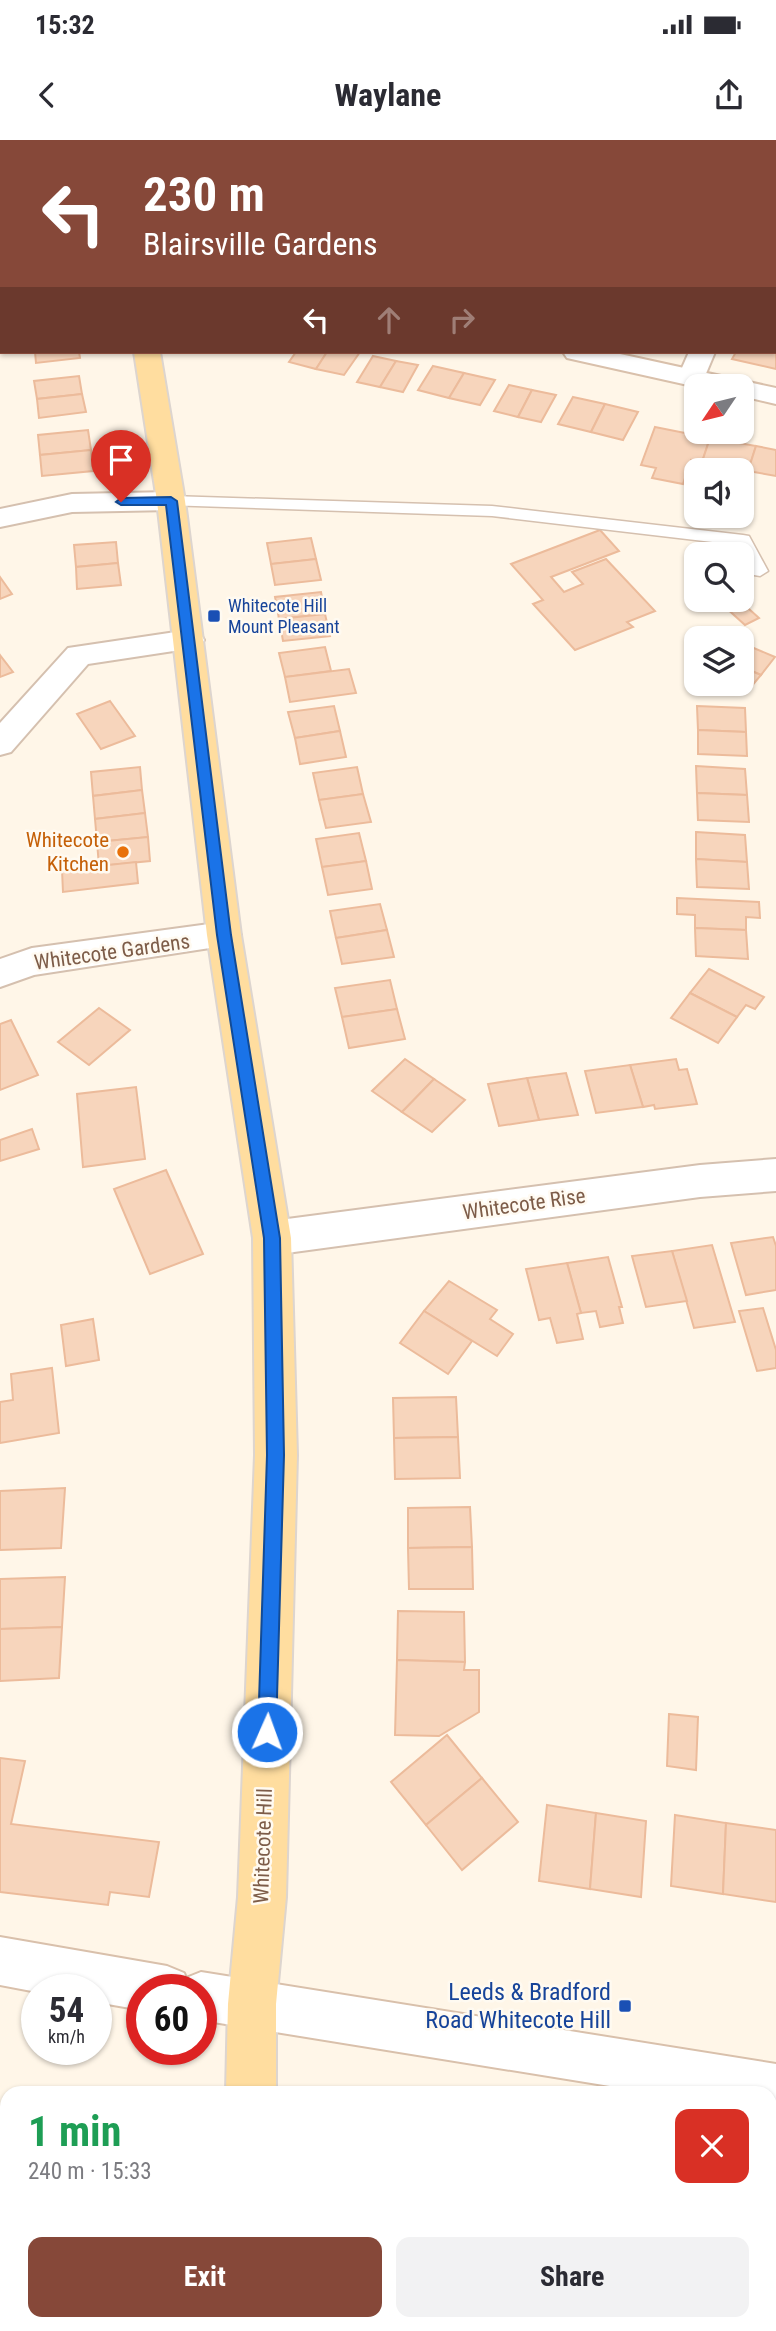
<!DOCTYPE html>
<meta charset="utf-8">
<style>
:root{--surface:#fff;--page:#f2f2f3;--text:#2b2b33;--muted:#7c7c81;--accent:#864839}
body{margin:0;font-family:"Roboto Condensed",sans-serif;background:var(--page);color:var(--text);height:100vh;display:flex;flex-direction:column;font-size:26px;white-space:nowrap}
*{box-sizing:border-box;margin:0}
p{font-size:23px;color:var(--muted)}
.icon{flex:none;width:38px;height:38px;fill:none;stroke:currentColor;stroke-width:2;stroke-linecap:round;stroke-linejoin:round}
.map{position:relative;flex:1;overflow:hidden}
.drawer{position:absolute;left:0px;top:1946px;width:777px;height:245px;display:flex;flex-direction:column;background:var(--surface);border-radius:21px 21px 0 0;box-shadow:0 2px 5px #0004}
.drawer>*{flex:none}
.hud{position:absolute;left:0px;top:0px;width:777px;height:214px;box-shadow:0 2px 5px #0004;background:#864839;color:#fff;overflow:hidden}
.needle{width:46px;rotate:235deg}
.tools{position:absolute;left:684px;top:234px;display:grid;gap:14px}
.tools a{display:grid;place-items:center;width:70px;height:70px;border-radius:14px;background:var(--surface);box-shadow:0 2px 5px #0004;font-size:35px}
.speed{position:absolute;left:21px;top:1834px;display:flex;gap:14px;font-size:35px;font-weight:700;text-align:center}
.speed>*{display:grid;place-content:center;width:91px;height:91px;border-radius:50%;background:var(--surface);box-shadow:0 2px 5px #0004;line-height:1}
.speed small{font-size:18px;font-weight:400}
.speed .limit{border:10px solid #d22;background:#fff;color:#111}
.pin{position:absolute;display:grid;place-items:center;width:60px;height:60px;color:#fff;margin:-72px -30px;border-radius:50% 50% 50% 0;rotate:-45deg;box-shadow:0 0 7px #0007}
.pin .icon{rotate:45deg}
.me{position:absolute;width:77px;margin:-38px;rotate:2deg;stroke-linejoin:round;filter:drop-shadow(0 0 5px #0008)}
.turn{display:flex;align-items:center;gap:24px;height:147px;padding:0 28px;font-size:32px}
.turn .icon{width:91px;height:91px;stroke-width:2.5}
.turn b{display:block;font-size:49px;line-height:60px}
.lanes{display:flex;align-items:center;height:66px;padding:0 28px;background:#0003;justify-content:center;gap:35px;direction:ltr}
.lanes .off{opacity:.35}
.round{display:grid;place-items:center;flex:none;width:74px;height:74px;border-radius:14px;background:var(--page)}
.summary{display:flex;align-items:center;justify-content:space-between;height:119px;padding:0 28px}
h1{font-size:42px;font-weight:700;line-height:52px;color:#1e9e55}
.button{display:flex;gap:14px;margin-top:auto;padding:14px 28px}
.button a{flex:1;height:80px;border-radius:14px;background:var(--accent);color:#fff;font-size:28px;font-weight:700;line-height:80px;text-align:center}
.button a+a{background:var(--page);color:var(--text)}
.status{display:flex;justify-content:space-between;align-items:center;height:49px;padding:0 35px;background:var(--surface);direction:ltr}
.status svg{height:19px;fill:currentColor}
header{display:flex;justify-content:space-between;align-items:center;height:91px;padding:0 28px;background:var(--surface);font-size:32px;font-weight:700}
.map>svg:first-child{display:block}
</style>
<div class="status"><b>15:32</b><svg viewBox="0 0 49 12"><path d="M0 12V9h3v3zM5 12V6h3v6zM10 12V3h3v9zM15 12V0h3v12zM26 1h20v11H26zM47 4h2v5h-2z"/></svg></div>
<header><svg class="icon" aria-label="back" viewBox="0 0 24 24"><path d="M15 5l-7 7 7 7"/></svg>Waylane<svg class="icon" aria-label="share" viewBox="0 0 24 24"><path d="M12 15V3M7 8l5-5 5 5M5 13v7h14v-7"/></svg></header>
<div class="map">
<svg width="776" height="2191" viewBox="0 0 776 2191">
<rect width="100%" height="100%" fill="#fff6e8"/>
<polygon fill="#d4efc4" points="770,2022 776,2023 776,2191 717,2191 716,2184 770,2184"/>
<g fill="#f7d5bc" stroke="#ecbb9b" stroke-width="2">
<polygon points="776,201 776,229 732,219 736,212 775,212"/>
<polygon points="35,212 79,212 80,218 36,223"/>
<polygon points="296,212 327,212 316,229 289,222"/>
<polygon points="327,212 360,212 344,235 316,229"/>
<polygon points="373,216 396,221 380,247 357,242"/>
<polygon points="396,221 418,225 403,252 380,247"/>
<polygon points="433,226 464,233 449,258 418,250"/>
<polygon points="464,233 495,240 480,265 449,258"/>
<polygon points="79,236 82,254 37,259 34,241"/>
<polygon points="509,245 532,250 518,277 494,271"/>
<polygon points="532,250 556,255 541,282 518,277"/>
<polygon points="82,254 86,272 39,278 37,259"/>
<polygon points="573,257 605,264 591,292 558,284"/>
<polygon points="605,264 638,272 623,300 591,292"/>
<polygon points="655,287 710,298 702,322 691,320 683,344 652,338 656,328 641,325"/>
<polygon points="88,290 91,310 40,315 38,295"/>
<polygon points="710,298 756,306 748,331 702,322"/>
<polygon points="756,306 776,310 776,336 748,331"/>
<polygon points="91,310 93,331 42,336 40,315"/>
<polygon points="600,390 619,411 551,437 564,452 583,444 572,432 606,419 655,471 627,482 633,487 575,510 533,464 543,460 511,424"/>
<polygon points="311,398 316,419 271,424 267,403"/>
<polygon points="116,402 118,423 76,427 74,405"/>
<polygon points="316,419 321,440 275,445 271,424"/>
<polygon points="118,423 121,445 77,449 76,427"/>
<polygon points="0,437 12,454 0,459"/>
<polygon points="321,452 325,474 279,479 275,457"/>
<polygon points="739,460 759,478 745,485 724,466"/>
<polygon points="325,474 330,496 283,501 279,479"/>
<polygon points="742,503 775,517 761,535 742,527"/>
<polygon points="325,507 331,531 285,537 279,513"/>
<polygon points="0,515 13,532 0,537"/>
<polygon points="742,527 761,535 746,553 725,544 742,544"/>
<polygon points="349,529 356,553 290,562 285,537"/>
<polygon points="110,561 135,596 101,609 77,574"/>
<polygon points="334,566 340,591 295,598 288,572"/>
<polygon points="697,566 745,568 746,592 698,590"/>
<polygon points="698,590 746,592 747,616 698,614"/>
<polygon points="340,591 346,617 300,624 295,598"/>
<polygon points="696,626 745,629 747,655 697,653"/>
<polygon points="140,627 142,650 93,656 91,632"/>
<polygon points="357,627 363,654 319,660 313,633"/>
<polygon points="142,650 145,673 95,679 93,656"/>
<polygon points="697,653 747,655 749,682 698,680"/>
<polygon points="363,654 371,682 326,688 319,660"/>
<polygon points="145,673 148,697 97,702 95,679"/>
<polygon points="696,692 745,695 747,722 696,719"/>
<polygon points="359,693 366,721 322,727 316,699"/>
<polygon points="148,697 150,721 99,726 97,702"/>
<polygon points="696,719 747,722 749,749 697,747"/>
<polygon points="366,721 372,749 328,755 322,727"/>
<polygon points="136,722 138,743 63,752 62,730"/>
<polygon points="677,758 759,762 760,778 746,777 746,790 695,788 695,775 677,774"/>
<polygon points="380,764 387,790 336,798 330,771"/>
<polygon points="695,788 746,790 748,819 696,816"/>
<polygon points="387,790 394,817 342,824 336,798"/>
<polygon points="709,829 764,857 755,869 746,865 737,877 690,853"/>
<polygon points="390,840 397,869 342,877 335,848"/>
<polygon points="690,853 737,877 718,903 671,878"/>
<polygon points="99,868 130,890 89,925 58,902"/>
<polygon points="397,869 405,899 349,908 342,877"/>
<polygon points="11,880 38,935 0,950 0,884"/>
<polygon points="405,919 434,939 402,972 372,951"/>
<polygon points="676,919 679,930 687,929 697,964 655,969 654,965 643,967 630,925"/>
<polygon points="630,925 643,967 596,973 585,931"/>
<polygon points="566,933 578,975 539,980 527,938"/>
<polygon points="527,938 539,980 499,986 488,944"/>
<polygon points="434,939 465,960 432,992 402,972"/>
<polygon points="136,947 145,1019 83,1027 77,954"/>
<polygon points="32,989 39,1009 0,1021 0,1000"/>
<polygon points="166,1030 203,1114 150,1134 114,1049"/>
<polygon points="773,1097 776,1106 776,1150 746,1155 731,1103"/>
<polygon points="712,1105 735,1182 694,1188 672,1111"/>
<polygon points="672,1111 687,1161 646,1167 632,1116"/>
<polygon points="608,1117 622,1167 619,1167 623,1183 600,1187 596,1171 581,1173 567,1123"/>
<polygon points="567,1123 581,1173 577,1174 583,1199 557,1203 550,1178 539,1180 526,1129"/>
<polygon points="449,1141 497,1170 490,1179 513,1194 497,1216 424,1171"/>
<polygon points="763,1168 776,1210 776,1228 757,1231 739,1171"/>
<polygon points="424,1171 472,1201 448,1234 400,1203"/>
<polygon points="93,1179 99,1220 66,1226 61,1185"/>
<polygon points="52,1228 59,1293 0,1303 0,1262 13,1260 11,1234"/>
<polygon points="456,1257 458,1297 394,1298 393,1258"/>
<polygon points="458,1297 460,1338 395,1339 394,1298"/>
<polygon points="65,1348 61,1408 0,1410 0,1351"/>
<polygon points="470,1367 472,1407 408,1408 408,1368"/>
<polygon points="472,1407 473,1449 409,1449 408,1408"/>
<polygon points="65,1437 62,1487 0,1489 0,1439"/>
<polygon points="398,1471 464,1472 465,1522 397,1520"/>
<polygon points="62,1487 59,1538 0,1541 0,1489"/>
<polygon points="397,1520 465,1522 464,1530 479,1530 479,1572 439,1596 395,1595"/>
<polygon points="669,1574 698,1577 696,1630 667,1626"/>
<polygon points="447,1595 482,1638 426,1685 391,1642"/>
<polygon points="0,1618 25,1621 11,1684 159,1702 149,1757 110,1752 108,1765 0,1752"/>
<polygon points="482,1638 518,1682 462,1730 426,1685"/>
<polygon points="547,1665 596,1673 590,1749 539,1741"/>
<polygon points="596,1673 646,1681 641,1757 590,1749"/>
<polygon points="675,1675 726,1683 723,1754 671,1746"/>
<polygon points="726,1683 776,1690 776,1762 723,1754"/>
<rect x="61" y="2184" width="62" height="7"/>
</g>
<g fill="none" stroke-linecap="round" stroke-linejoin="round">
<g stroke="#d5c0af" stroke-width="3">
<polygon id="lane" points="171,356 492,366 743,395 749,396 768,431 760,436 754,435 738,405 492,376 165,365 163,361 165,357"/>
</g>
<g stroke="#d5c0af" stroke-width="4">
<g id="street">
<polygon points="273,0 310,0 311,2 274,2"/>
<rect x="775" y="179" width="1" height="16"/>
<polygon points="689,212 715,212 702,243 692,245 682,243 678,237"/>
<polygon points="171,352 181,355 185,361 181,367 171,370 72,372 0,387 0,369 72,354"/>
<polygon points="189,490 200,493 204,500 200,507 88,524 11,612 0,615 0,583 68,508"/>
<polygon points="224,782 236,786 241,795 236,804 34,835 0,847 0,819 32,808"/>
<polygon points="776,1019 776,1051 700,1057 272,1115 258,1110 253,1098 258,1086 272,1081 700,1025"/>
</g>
</g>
<g stroke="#d9c0ab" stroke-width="4">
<g id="secondary">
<polygon points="563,212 611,212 776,248 776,264 742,256 742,247 697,247 567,218"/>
<polygon points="0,1797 167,1826 184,1833 186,1838 201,1832 776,1924 776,1974 770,1973 770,1953 653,1953 201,1880 201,1850 142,1850 142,1870 96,1862 96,1850 37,1852 0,1845"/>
</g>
</g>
<g stroke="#ddd5cf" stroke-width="4">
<g id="primary">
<rect x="0" y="75" width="2" height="16"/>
<polygon points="134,212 160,212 185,361 241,795 291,1098 297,1315 286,1757 276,1864 276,1953 226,1953 228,1864 238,1757 255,1315 253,1098 207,795 157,361"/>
<polygon points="221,2184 275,2184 274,2191 220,2191"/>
</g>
</g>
<use href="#lane" fill="#fff" fill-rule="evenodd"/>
<use href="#street" fill="#fff" fill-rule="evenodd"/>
<use href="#secondary" fill="#fff" fill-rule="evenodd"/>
<use href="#primary" fill="#ffdd9f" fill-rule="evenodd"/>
</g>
<polygon fill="#1a73e8" stroke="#114b97" stroke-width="2" points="171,357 177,361 231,795 280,1098 284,1315 276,1592 274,1598 267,1601 260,1598 258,1592 267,1315 264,1098 217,795 166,365 121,365 116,362 121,358"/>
<g fill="#1a4fb4" stroke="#fffaf1" stroke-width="2.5">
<rect x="207" y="469" width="14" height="14" rx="3.5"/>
<rect x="618" y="1859" width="14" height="14" rx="3.5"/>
</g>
<circle fill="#e8710a" stroke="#fffaf1" stroke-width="2.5" cx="123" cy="712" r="7"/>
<g text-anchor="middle" stroke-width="5" stroke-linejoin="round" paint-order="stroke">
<g font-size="18" fill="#164399" stroke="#fffaf1" text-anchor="start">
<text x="228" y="472">Whitecote Hill<tspan x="228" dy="21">Mount Pleasant</tspan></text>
</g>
<g font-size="21" fill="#c56008" stroke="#fffaf1" text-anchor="end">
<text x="109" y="707">Whitecote<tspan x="109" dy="24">Kitchen</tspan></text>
</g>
<g font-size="21" fill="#7d5c48" stroke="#fffaf1">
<text transform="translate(112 812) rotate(-8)" y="7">Whitecote Gardens</text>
<text transform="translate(524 1064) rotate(-8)" y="7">Whitecote Rise</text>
<text transform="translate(263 1706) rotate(-88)" y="7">Whitecote Hill</text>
</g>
<g font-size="24" fill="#164399" stroke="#fffaf1" text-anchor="end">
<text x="611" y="1860">Leeds &amp; Bradford<tspan x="611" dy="28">Road Whitecote Hill</tspan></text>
</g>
</g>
</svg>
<div class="tools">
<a><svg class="needle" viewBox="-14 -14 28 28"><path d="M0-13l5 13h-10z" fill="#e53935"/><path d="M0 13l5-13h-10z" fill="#7c7c81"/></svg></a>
<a><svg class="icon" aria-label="sound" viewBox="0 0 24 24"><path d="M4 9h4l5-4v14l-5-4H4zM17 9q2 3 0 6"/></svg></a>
<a><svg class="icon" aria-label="search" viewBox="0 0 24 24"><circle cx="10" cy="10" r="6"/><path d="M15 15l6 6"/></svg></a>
<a><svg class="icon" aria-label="layers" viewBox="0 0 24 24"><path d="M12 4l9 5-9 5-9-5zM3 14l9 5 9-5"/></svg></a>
</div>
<div class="speed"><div>54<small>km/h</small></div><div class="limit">60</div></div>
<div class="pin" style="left:121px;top:362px;background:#d93025"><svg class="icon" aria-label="arrive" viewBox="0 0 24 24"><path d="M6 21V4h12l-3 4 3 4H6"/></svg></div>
<svg class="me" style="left:267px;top:1592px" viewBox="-20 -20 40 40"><circle r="17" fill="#1a73e8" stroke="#fff" stroke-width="3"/><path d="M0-11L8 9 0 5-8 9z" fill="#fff"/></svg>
<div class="hud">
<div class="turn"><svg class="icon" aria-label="left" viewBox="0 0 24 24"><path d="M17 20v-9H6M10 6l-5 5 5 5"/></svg><div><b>230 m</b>Blairsville Gardens</div></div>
<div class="lanes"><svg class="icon" aria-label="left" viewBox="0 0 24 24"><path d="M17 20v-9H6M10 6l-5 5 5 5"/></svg><svg class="icon off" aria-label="ahead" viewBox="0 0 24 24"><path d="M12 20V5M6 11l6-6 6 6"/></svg><svg class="icon off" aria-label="right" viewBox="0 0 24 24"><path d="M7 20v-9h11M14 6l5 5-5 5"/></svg></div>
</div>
<section class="drawer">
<div class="summary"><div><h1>1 min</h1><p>240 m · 15:33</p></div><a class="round" style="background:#d93025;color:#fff"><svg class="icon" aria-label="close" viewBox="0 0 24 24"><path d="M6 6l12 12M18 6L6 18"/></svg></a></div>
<div class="button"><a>Exit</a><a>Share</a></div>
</section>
</div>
